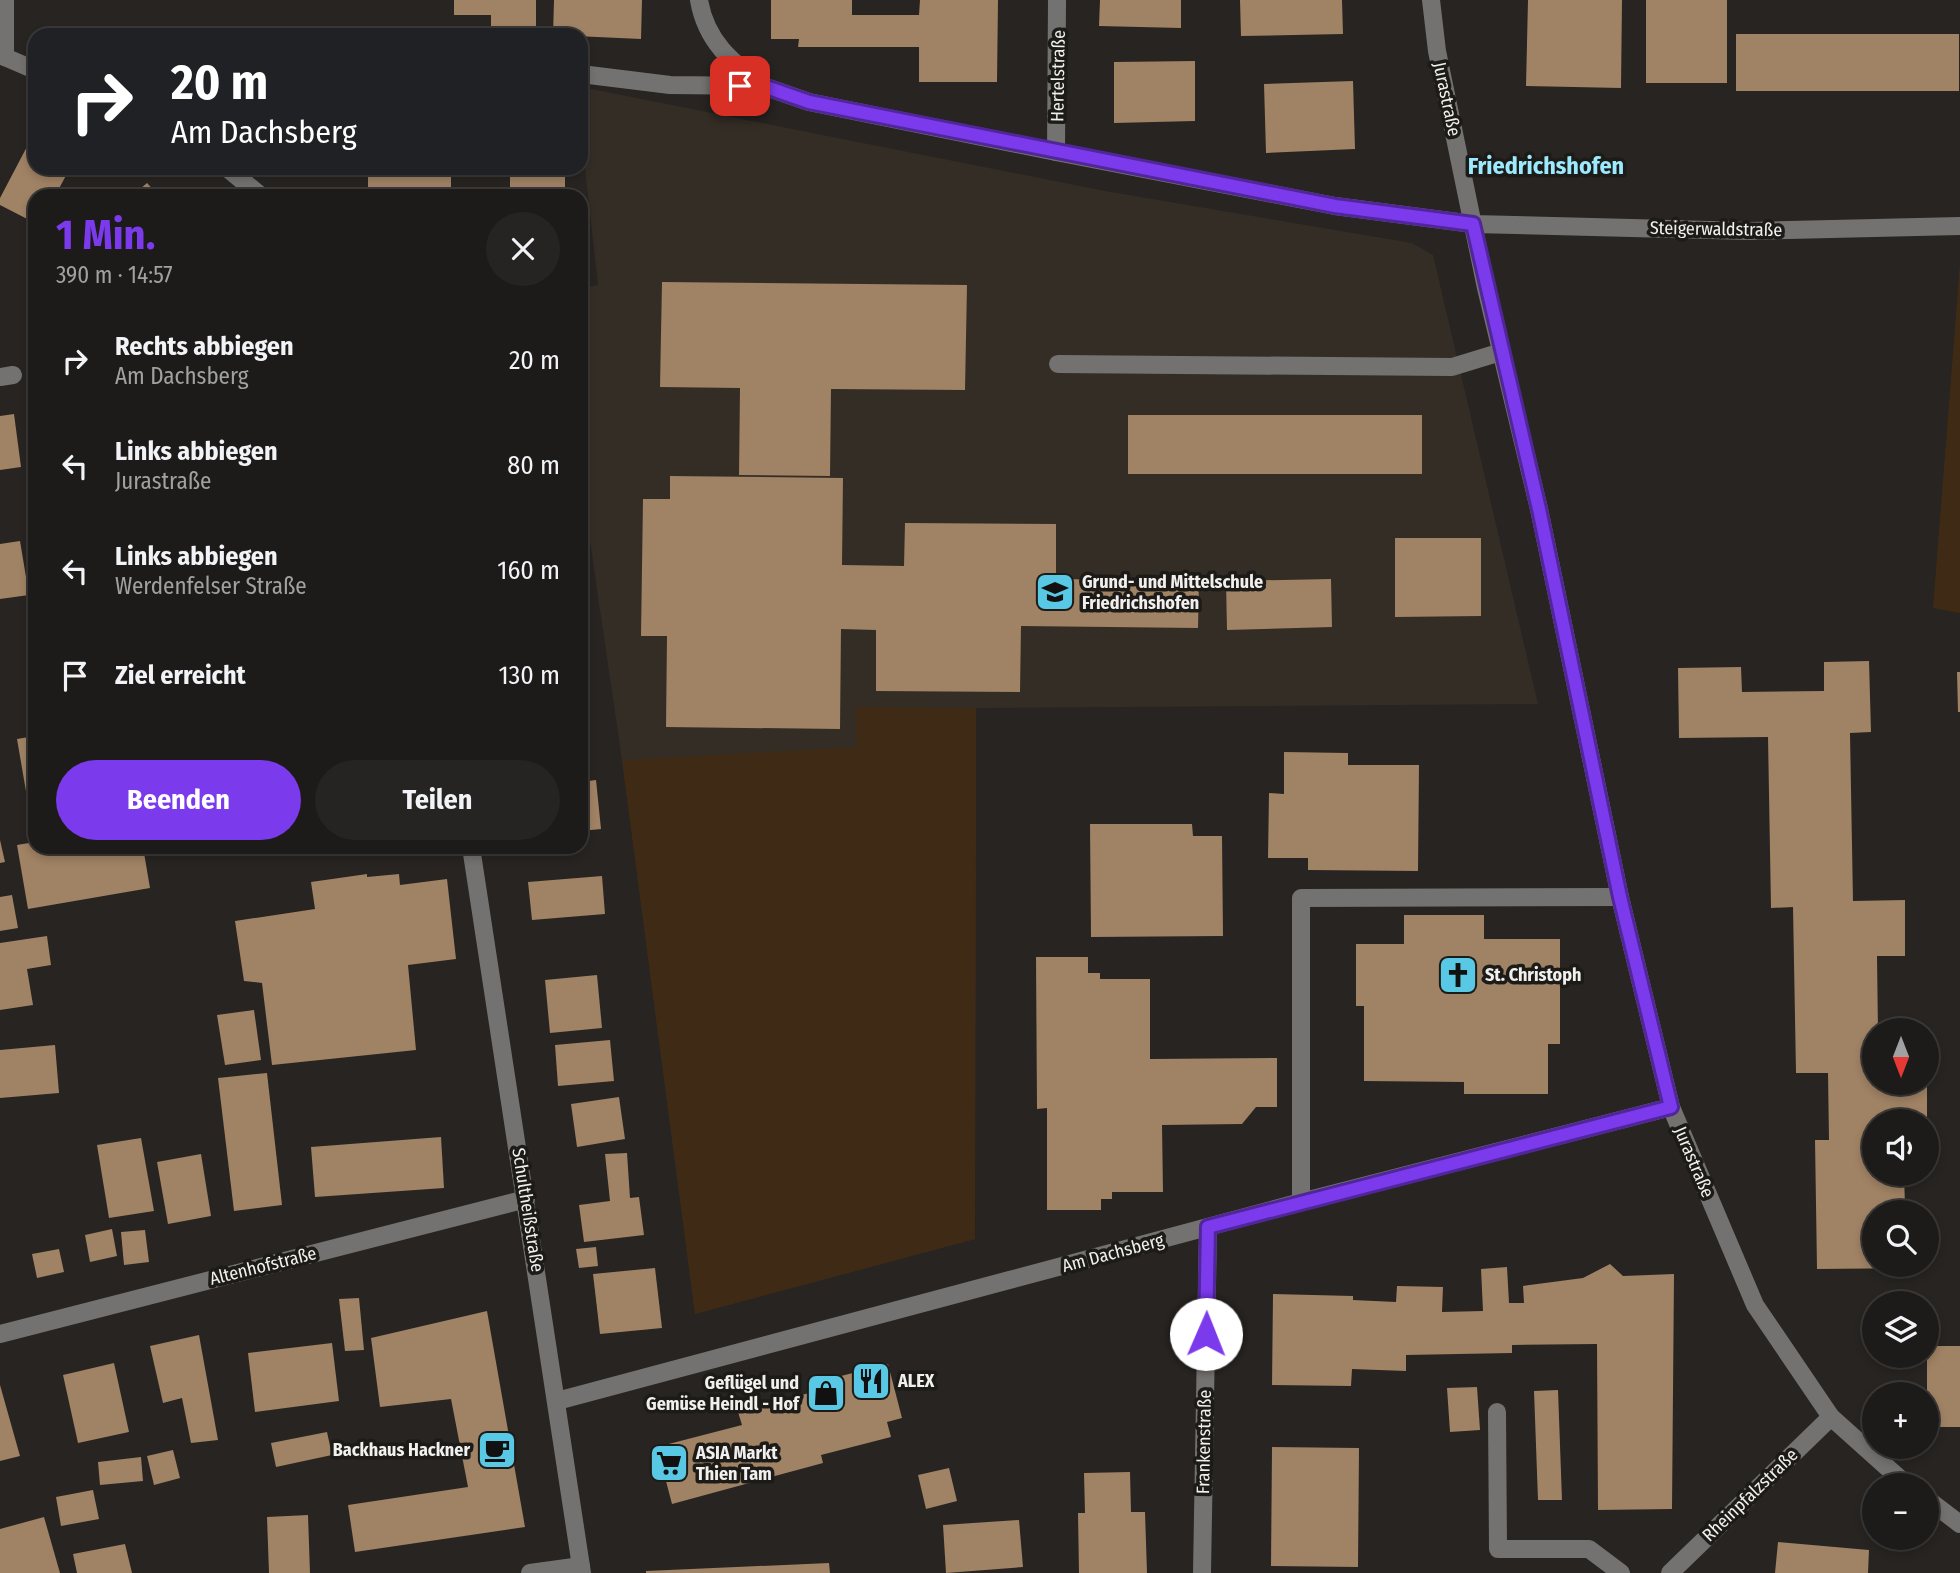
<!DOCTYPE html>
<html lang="de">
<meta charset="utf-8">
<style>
:root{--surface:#1d1b19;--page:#252422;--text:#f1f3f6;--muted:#a0a1a2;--line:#3b3938;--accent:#7c3aed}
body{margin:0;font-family:"Fira Sans Condensed",sans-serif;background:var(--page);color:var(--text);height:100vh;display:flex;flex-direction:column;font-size:26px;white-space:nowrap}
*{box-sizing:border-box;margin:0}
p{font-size:23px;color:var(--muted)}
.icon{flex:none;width:38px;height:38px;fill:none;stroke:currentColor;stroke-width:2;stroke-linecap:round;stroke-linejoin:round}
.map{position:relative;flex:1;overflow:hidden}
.details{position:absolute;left:28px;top:189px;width:560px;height:665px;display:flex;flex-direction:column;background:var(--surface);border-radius:21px;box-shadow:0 4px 10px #0003,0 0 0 2px var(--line)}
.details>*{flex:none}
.banner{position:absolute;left:28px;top:28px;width:560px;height:147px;border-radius:21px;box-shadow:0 4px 10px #0003,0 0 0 2px var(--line);background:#202124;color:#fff;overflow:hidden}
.needle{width:46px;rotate:180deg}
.buttons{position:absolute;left:1862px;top:1018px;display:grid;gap:14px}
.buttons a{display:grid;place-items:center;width:77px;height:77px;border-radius:50%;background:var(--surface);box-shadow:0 4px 10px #0003,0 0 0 2px var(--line);font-size:35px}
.pin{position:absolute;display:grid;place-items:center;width:60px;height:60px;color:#fff;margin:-30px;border-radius:14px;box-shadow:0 4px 10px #0006}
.me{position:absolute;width:77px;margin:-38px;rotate:1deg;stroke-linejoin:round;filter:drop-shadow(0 0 5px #0008)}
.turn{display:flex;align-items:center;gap:24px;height:147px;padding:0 28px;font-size:32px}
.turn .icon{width:91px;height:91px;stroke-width:2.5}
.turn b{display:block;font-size:49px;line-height:60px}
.round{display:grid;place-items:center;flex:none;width:74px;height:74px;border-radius:37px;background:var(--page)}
.head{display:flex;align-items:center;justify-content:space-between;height:119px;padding:0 28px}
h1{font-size:42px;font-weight:700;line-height:52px;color:var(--accent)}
.button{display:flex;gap:14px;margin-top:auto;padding:14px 28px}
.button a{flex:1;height:80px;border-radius:42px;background:var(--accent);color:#fff;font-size:28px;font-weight:700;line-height:80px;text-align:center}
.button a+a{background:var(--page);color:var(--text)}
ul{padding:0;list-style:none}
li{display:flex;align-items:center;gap:21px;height:105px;padding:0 28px}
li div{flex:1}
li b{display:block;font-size:26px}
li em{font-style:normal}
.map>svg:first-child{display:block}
</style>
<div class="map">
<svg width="1960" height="1573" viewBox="0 0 1960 1573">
<rect width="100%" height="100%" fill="#272421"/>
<polygon fill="#342d26" points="581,87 1105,191 1412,243 1433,255 1538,704 976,708 975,1239 695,1314 622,760 581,480 581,288 598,285 581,133"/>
<g fill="#3f2b15">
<polygon points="1960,263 1960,613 1933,608"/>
<polygon points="855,707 976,708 975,1239 695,1314 622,760 857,747"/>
</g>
<g fill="#a08264">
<polygon points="454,0 536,0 536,35 491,35 491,15 454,15"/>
<polygon points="554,0 642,0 641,39 553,35"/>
<polygon points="771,0 852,0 852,15 919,15 920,0 998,0 997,82 919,82 919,47 798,47 799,39 771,39"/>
<polygon points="1100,0 1181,0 1181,28 1099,26"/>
<polygon points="1240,0 1342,0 1343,34 1241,36"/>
<polygon points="1528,0 1622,0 1621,88 1526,86"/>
<rect x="1646" y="0" width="81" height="83"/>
<rect x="1736" y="34" width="223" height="57"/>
<polygon points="1195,61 1195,121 1114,123 1114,62"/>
<polygon points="1353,81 1355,149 1266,153 1264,84"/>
<polygon points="31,139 35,141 35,168 70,168 55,196 35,196 35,223 0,205 0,198"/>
<polygon points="318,168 355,168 355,170 318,173"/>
<rect x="510" y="168" width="55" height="28"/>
<polygon points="451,171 451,196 368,196 368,174"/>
<polygon points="147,183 159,196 132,196"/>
<polygon points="662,282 967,285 965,390 831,389 830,476 739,475 740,388 660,387"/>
<polygon points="14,414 21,467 0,470 0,416"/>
<rect x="1128" y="415" width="294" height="59"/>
<polygon points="670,476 843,478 842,565 904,566 905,523 1056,524 1056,579 1199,581 1198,628 1021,626 1020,692 876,691 876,630 841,629 840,729 666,727 667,636 641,636 643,499 670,499"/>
<polygon points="1395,538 1481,538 1481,616 1395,617"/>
<polygon points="20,541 29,595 0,599 0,544"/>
<polygon points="1331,579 1332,627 1227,630 1226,581"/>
<polygon points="1869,661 1871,732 1850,733 1853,901 1905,900 1905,956 1877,956 1878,1031 1874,1031 1874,1083 1927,1083 1927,1122 1874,1122 1874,1174 1904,1174 1905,1206 1923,1206 1923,1213 1874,1213 1874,1265 1924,1265 1924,1268 1817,1269 1815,1140 1829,1140 1828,1073 1796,1073 1793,907 1771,908 1768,737 1679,738 1678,668 1741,667 1742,692 1824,691 1824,662"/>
<polygon points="1957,672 1960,672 1960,712 1958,712"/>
<polygon points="35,736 35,802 28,803 17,739"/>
<polygon points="1284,752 1348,753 1348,765 1419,765 1418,871 1308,870 1308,858 1268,858 1269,793 1284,794"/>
<polygon points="596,780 601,829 581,831 581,782"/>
<polygon points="1090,824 1192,824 1193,836 1222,836 1223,936 1091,937"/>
<polygon points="0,840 5,862 0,863"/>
<polygon points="35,842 35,847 143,847 150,888 28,909 17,845"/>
<polygon points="367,874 367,877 399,874 400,885 447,879 456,959 408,965 416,1050 272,1065 262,983 244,981 235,921 315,909 311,882"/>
<polygon points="602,876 605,914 532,920 528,882"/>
<polygon points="12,895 18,928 0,931 0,897"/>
<polygon points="1404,915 1484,915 1484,939 1560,939 1560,1044 1548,1044 1548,1094 1464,1094 1464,1082 1364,1081 1364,1006 1356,1006 1356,944 1404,944"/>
<polygon points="47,936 51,965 27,969 33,1005 0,1010 0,943"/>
<polygon points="1036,957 1088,957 1088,973 1100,973 1100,979 1150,979 1150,1059 1277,1058 1277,1107 1256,1107 1242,1124 1162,1125 1163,1192 1112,1192 1112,1199 1101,1199 1101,1210 1047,1210 1047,1108 1037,1109"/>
<polygon points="597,975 602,1028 550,1033 545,980"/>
<polygon points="254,1010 261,1060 225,1065 217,1015"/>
<polygon points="610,1040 614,1081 558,1086 555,1045"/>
<polygon points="55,1045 59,1093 0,1098 0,1050"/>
<polygon points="267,1073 282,1205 234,1211 218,1078"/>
<polygon points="619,1097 625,1139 577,1147 571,1104"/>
<polygon points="441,1137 444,1188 315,1197 311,1147"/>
<polygon points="141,1138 154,1211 109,1218 97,1145"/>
<polygon points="627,1153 630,1198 639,1197 644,1235 584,1242 579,1205 610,1201 605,1154"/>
<polygon points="201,1154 211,1216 168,1224 157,1162"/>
<polygon points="112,1229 117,1256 90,1262 85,1235"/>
<polygon points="145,1230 149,1262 124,1265 121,1232"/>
<polygon points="596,1247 598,1266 579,1268 576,1249"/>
<polygon points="59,1249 64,1272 37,1278 32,1254"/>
<polygon points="1610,1264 1623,1276 1674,1274 1672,1509 1598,1510 1597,1344 1512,1345 1512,1353 1406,1355 1406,1371 1352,1369 1351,1386 1272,1385 1273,1294 1353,1296 1353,1300 1396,1302 1397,1286 1443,1287 1442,1312 1483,1311 1481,1269 1507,1267 1509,1303 1524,1303 1523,1286 1583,1278"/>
<polygon points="655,1268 662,1328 600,1334 593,1274"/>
<polygon points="359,1298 364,1350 345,1351 339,1299"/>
<polygon points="487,1311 525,1527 355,1552 348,1505 468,1487 451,1399 380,1407 371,1338"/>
<polygon points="199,1335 218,1440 191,1443 182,1398 163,1403 150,1346"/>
<polygon points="332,1343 339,1401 255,1412 248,1353"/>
<rect x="1927" y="1346" width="33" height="81"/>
<polygon points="114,1363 129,1432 78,1443 63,1375"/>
<polygon points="888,1364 902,1418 887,1422 891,1437 821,1455 823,1463 672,1504 657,1447 742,1425 738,1412 843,1384 841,1376"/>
<polygon points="0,1385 20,1456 0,1461"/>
<polygon points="1477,1387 1480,1430 1450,1432 1447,1388"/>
<polygon points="1558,1390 1562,1500 1538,1500 1534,1391"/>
<polygon points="327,1432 332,1455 276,1467 271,1443"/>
<polygon points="1272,1447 1359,1448 1358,1567 1271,1566"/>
<polygon points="173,1450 180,1478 154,1485 147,1456"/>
<polygon points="141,1457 143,1481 100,1485 98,1462"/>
<polygon points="949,1468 957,1501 926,1509 918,1475"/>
<polygon points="1130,1472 1131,1512 1145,1512 1147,1573 1079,1573 1078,1513 1085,1513 1084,1473"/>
<polygon points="93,1490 99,1519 61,1526 56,1497"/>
<polygon points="308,1515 310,1573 269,1573 267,1517"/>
<polygon points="44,1517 60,1573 0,1573 0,1529"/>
<polygon points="1019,1520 1023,1567 946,1573 943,1525"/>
<polygon points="1778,1542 1869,1550 1868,1573 1775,1573"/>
<polygon points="125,1544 132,1573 77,1573 73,1554"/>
<polygon points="829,1563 830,1573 646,1573 646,1571"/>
</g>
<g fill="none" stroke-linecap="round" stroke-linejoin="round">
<g stroke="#747270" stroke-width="18">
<polyline points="5,0 5,57"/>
<path d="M 699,0 C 706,42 732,62 763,86"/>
<polyline points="1431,0 1437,51 1486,288 1539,509 1620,897 1671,1107 1755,1305 1831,1417 1908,1486"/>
<polyline points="0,55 35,70"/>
<polyline points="581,74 670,85 763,86 809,102 1056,152 1335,206 1473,224 1748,231 1960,226"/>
<polyline points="1056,152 1057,0"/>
<polyline points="227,168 261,196"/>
<polyline points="1058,364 1452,367 1501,352"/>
<polyline points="0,377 13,375"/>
<polyline points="471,847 582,1573"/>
<polyline points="1301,1202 1301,898 1620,897"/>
<polyline points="0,1334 526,1199"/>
<polyline points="557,1401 1301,1202 1671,1107"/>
<polyline points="1497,1412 1498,1549 1589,1549 1621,1573"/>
<polyline points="1927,1499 1960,1524"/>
<polyline points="530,1573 581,1566"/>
<polyline points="1202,1573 1208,1227"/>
<polyline points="1670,1573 1831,1417"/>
</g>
</g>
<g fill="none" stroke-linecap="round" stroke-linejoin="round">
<g stroke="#51269a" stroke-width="18">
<polyline id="route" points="740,86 763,86 809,102 1335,206 1473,224 1539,509 1620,897 1671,1107 1208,1227 1206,1334"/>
</g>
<use href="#route" stroke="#7c3aed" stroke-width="12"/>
</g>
<defs>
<g id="school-square" transform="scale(2.0125)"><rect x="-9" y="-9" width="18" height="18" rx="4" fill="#58c8e4" stroke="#1d1b18"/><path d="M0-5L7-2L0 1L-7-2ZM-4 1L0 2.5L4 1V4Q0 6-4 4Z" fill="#111"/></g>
<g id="church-square" transform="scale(2.0125)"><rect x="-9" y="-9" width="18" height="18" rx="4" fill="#58c8e4" stroke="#1d1b18"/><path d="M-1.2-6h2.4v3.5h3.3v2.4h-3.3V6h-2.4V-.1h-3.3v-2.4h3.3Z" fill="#111"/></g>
<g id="restaurant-square" transform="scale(2.0125)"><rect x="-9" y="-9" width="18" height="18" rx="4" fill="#58c8e4" stroke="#1d1b18"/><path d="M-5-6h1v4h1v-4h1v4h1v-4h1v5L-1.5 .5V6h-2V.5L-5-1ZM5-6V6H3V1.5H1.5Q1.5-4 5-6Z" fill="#111"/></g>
<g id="shop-square" transform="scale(2.0125)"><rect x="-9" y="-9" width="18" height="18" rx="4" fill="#58c8e4" stroke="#1d1b18"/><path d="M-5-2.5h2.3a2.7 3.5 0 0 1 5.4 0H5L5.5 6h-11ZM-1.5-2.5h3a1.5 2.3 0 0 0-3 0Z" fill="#111"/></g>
<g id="cafe-square" transform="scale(2.0125)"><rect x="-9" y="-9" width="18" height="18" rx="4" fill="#58c8e4" stroke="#1d1b18"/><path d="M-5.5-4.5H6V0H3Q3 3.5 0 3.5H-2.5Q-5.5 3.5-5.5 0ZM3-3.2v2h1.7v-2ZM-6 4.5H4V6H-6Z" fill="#111"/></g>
<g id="supermarket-square" transform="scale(2.0125)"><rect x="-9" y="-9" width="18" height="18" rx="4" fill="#58c8e4" stroke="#1d1b18"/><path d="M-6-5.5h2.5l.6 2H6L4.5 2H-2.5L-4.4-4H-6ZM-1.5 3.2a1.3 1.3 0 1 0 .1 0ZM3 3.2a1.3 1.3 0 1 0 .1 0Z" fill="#111"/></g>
</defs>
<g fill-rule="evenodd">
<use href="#school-square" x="1055" y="592"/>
<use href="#church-square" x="1458" y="975"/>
<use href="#restaurant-square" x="871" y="1381"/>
<use href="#shop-square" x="826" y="1393"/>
<use href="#cafe-square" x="497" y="1450"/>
<use href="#supermarket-square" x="669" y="1463"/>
</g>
<g text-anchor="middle" stroke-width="7" stroke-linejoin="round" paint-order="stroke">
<g font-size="18" fill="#f2f0ee" stroke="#1d1b18">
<text transform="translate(1058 76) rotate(-89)" y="6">Hertelstraße</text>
<text transform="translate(1447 99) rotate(78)" y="6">Jurastraße</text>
<text transform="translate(1716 229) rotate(1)" y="6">Steigerwaldstraße</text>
<text transform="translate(1694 1162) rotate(67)" y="6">Jurastraße</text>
<text transform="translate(528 1210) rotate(81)" y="6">Schultheißstraße</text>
<text transform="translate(1113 1253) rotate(-15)" y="6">Am Dachsberg</text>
<text transform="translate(263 1266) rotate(-14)" y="6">Altenhofstraße</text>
<text transform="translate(1204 1442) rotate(-89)" y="6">Frankenstraße</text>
<text transform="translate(1750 1495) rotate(-44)" y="6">Rheinpfalzstraße</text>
</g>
<g font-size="18" font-weight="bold" fill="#f2f0ee" stroke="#1d1b18" text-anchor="start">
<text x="1082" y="588">Grund- und Mittelschule<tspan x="1082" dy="21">Friedrichshofen</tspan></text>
<text x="1485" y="981">St. Christoph</text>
<text x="898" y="1387">ALEX</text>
<text x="799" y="1389" text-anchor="end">Geflügel und<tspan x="799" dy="21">Gemüse Heindl - Hof</tspan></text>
<text x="470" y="1456" text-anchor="end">Backhaus Hackner</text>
<text x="696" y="1459">ASIA Markt<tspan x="696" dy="21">Thien Tam</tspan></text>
</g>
<g font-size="24" font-weight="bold" fill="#9deafe" stroke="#1d1b18">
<text x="1546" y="174">Friedrichshofen</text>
</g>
</g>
</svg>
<div class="buttons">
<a><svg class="needle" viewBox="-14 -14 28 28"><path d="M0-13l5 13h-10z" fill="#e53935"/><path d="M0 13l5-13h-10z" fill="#a0a1a2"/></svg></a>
<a><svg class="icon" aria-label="sound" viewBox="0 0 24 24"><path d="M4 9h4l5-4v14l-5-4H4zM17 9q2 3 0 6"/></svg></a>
<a><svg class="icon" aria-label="search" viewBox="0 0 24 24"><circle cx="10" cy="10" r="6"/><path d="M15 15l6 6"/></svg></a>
<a><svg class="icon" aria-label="layers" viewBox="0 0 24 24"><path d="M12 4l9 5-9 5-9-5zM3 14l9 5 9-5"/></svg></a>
<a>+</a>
<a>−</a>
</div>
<div class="pin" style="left:740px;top:86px;background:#d93025"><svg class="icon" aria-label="arrive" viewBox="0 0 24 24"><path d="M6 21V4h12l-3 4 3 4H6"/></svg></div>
<svg class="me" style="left:1206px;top:1334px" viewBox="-20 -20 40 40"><circle r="19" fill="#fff"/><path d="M0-13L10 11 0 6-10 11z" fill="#7c3aed"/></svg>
<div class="banner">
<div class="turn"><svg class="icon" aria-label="right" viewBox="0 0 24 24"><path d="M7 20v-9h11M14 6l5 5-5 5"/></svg><div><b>20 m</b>Am Dachsberg</div></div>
</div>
<section class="details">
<div class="head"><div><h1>1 Min.</h1><p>390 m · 14:57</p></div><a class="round"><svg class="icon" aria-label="close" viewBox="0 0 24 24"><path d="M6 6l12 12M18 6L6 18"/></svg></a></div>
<ul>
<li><svg class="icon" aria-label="right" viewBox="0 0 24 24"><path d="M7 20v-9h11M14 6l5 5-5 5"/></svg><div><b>Rechts abbiegen</b><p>Am Dachsberg</p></div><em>20 m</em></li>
<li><svg class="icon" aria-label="left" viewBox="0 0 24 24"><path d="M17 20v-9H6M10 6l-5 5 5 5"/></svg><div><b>Links abbiegen</b><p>Jurastraße</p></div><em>80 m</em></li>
<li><svg class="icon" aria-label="left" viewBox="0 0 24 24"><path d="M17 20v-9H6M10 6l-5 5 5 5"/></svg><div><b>Links abbiegen</b><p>Werdenfelser Straße</p></div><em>160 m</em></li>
<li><svg class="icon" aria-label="arrive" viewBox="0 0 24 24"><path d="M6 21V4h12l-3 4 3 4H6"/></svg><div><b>Ziel erreicht</b></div><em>130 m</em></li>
</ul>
<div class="button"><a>Beenden</a><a>Teilen</a></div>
</section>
</div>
